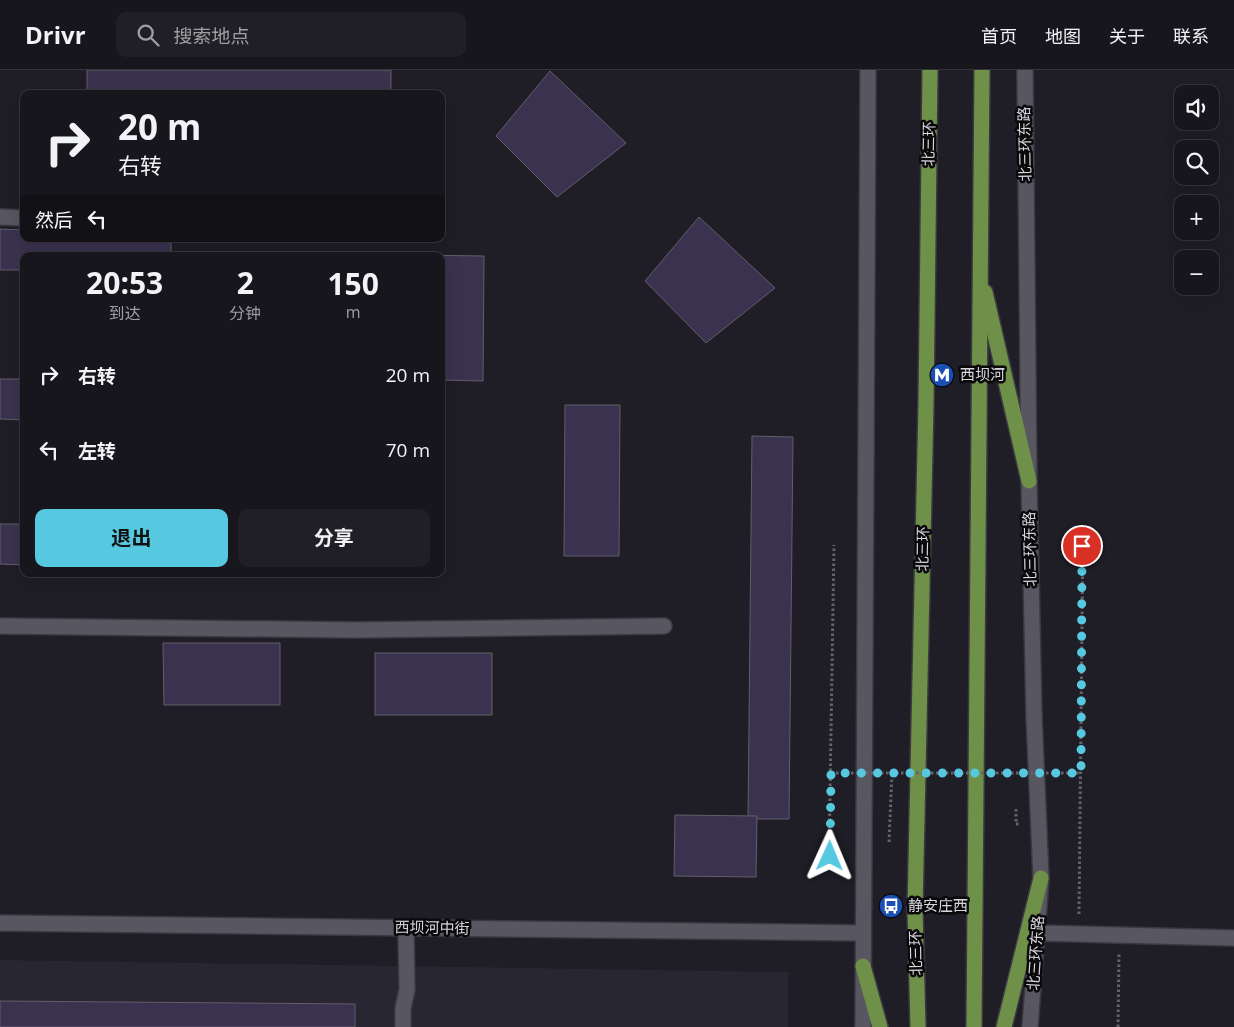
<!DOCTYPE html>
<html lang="zh">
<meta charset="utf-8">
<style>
:root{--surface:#17161c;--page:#201f25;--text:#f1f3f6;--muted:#9e9fa3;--line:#36353b;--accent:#56c9e1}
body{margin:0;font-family:"Open Sans","Noto Sans SC",sans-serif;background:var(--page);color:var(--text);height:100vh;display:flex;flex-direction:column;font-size:19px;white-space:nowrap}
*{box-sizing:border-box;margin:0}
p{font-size:16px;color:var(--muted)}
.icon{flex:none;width:28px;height:28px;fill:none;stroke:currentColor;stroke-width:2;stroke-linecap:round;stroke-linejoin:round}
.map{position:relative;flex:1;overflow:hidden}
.drawer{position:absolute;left:20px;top:182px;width:425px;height:325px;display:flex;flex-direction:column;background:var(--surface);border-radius:10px;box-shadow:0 5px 20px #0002,0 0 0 1px var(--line)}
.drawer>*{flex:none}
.top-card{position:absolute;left:20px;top:20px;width:425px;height:152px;border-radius:10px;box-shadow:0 5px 20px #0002,0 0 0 1px var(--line);background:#17161c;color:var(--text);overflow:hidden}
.buttons{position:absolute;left:1174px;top:15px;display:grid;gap:10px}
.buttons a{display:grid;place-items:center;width:45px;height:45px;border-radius:10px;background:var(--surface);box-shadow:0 5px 20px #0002,0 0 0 1px var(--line);font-size:25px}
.pin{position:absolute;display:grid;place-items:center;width:42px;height:42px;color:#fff;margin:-21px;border:2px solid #fff;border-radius:50%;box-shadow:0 1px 5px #0007}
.me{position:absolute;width:55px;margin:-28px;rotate:1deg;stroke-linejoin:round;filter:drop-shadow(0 0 4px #0008)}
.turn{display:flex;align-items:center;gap:18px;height:105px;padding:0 15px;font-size:22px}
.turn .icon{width:65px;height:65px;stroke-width:2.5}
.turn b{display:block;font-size:35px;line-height:42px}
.then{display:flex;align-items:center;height:48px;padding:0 15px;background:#0003;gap:10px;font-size:19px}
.eta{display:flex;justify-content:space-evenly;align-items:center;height:85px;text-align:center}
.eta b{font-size:30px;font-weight:700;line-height:35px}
.action{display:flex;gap:10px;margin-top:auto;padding:10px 15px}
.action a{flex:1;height:58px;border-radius:10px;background:var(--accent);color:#111;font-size:20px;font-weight:700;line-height:58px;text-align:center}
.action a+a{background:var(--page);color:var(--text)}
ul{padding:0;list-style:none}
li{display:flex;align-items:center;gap:15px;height:75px;padding:0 15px}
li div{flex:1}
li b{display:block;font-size:19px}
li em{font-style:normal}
header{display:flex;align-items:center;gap:30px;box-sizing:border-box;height:70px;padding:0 25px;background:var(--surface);border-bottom:1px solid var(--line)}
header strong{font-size:24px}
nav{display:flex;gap:28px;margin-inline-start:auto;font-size:18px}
.search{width:350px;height:45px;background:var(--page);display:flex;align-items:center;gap:12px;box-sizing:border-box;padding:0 18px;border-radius:10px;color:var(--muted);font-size:19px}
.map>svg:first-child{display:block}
</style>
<header>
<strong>Drivr</strong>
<div class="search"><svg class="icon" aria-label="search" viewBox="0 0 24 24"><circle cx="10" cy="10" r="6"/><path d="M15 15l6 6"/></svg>搜索地点</div>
<nav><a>首页</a><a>地图</a><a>关于</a><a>联系</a></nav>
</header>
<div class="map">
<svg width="1234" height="957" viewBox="0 0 1234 957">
<rect width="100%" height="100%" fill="#1f1d25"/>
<polygon fill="#292634" points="0,890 788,902 788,957 0,957"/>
<g fill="#3b324f" stroke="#615f69">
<rect x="87" y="0" width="304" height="24"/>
<polygon points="550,1 626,73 557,127 496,66"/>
<polygon points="699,147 775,218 706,273 645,211"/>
<polygon points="0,159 24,160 24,169 171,169 171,186 24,186 24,200 0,200"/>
<polygon points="202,182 484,186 483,311 441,310 441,186 202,186"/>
<polygon points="0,309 24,309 24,350 0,349"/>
<polygon points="565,335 620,335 619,486 564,486"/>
<polygon points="752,366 793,367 789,749 748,749"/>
<polygon points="0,454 24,454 24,495 0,494"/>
<polygon points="163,573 280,573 280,635 164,635"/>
<rect x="375" y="583" width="117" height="62"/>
<polygon points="675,745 757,746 756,807 674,806"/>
<polygon points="0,931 355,934 355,957 0,957"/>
</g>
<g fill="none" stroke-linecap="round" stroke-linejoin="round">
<g stroke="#3b3940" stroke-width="18">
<g id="minor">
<polyline points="0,147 24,148"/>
<polyline points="0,556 356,560 664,556"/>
<polyline points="0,853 863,863"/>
<polyline points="1038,863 1234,868"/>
<polyline points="403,957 403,938 407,920 406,858"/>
</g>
</g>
<g stroke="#3b3940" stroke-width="18">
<g id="tertiary">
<polyline points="1025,0 1029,411 1034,646 1041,808 1030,957"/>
<polyline points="863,957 868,0"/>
</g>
</g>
<g stroke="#3b3940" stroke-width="18">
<g id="trunk">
<polyline points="985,222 1029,411"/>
<polyline points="863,896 880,957"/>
<polyline points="918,957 915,839 926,334 930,0"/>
<polyline points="974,957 982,0"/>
<polyline points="1004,957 1041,808"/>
</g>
</g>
<g stroke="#65636a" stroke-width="3" stroke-dasharray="2.5 2.5" stroke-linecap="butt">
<polyline points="1016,739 1016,754 1019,754"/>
<polyline points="889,772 892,703"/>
<polyline points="829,786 834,475"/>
<polyline points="1079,844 1083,457"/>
<polyline points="1118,957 1119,883"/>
</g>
<use href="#minor" stroke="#585660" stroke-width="15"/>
<use href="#tertiary" stroke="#585660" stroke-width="15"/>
<use href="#trunk" stroke="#6e9048" stroke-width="15"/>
<polyline stroke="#65636a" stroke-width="3" stroke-dasharray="2.5 2.5" stroke-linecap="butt" points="831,703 1081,703"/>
</g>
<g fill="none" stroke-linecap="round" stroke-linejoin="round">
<polyline stroke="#56c9e1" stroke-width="9" stroke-dasharray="0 16.2" points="830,786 831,703 1081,703 1082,476"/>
</g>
<defs>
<g id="metro-disc" transform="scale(1.25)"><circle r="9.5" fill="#1a4fb4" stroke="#09080b"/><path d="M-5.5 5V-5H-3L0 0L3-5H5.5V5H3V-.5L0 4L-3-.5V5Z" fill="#fff"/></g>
<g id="bus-disc" transform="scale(1.25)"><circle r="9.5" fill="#1a4fb4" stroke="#09080b"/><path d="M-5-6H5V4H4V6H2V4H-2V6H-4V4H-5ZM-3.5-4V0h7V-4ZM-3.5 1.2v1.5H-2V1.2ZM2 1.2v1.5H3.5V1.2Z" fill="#fff"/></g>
</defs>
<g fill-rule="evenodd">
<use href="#metro-disc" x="942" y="305"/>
<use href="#bus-disc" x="891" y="836"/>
</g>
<g text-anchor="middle" stroke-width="5" stroke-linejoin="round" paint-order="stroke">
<g font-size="15" fill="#d9d7dd" stroke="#09080b">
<text transform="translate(929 74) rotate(-89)" y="5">北三环</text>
<text transform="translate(1025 74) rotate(-91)" y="5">北三环东路</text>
<text transform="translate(923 479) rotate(-89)" y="5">北三环</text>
<text transform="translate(1030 479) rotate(-91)" y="5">北三环东路</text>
<text transform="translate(432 858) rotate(1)" y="5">西坝河中街</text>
<text transform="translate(916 883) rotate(-91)" y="5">北三环</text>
<text transform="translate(1036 883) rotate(-86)" y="5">北三环东路</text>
</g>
<g font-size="15" fill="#d9d7dd" stroke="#09080b" text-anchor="start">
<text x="960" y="310">西坝河</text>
<text x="908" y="841">静安庄西</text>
</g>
</g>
</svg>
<div class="buttons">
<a><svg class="icon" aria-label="sound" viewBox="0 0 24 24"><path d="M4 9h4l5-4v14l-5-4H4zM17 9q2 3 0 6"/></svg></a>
<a><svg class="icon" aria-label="search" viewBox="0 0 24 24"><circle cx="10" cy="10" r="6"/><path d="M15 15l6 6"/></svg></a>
<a>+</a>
<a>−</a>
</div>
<div class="pin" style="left:1082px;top:476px;background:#d93025"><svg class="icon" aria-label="arrive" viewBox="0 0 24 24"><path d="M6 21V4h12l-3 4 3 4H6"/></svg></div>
<svg class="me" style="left:830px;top:786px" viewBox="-20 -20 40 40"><path d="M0-17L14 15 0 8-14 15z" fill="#56c9e1" stroke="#fff" stroke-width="4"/></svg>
<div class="top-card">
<div class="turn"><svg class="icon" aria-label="right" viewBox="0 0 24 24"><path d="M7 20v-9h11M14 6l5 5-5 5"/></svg><div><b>20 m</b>右转</div></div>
<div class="then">然后<svg class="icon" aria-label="left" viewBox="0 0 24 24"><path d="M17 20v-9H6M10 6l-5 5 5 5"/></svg></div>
</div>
<section class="drawer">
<div class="eta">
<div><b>20:53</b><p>到达</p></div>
<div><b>2</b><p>分钟</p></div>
<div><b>150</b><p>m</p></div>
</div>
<ul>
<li><svg class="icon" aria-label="right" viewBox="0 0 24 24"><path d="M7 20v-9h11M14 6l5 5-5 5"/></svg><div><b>右转</b></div><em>20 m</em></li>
<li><svg class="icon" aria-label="left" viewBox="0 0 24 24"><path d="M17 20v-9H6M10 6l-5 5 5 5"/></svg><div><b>左转</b></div><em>70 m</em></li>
</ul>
<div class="action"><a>退出</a><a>分享</a></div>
</section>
</div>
